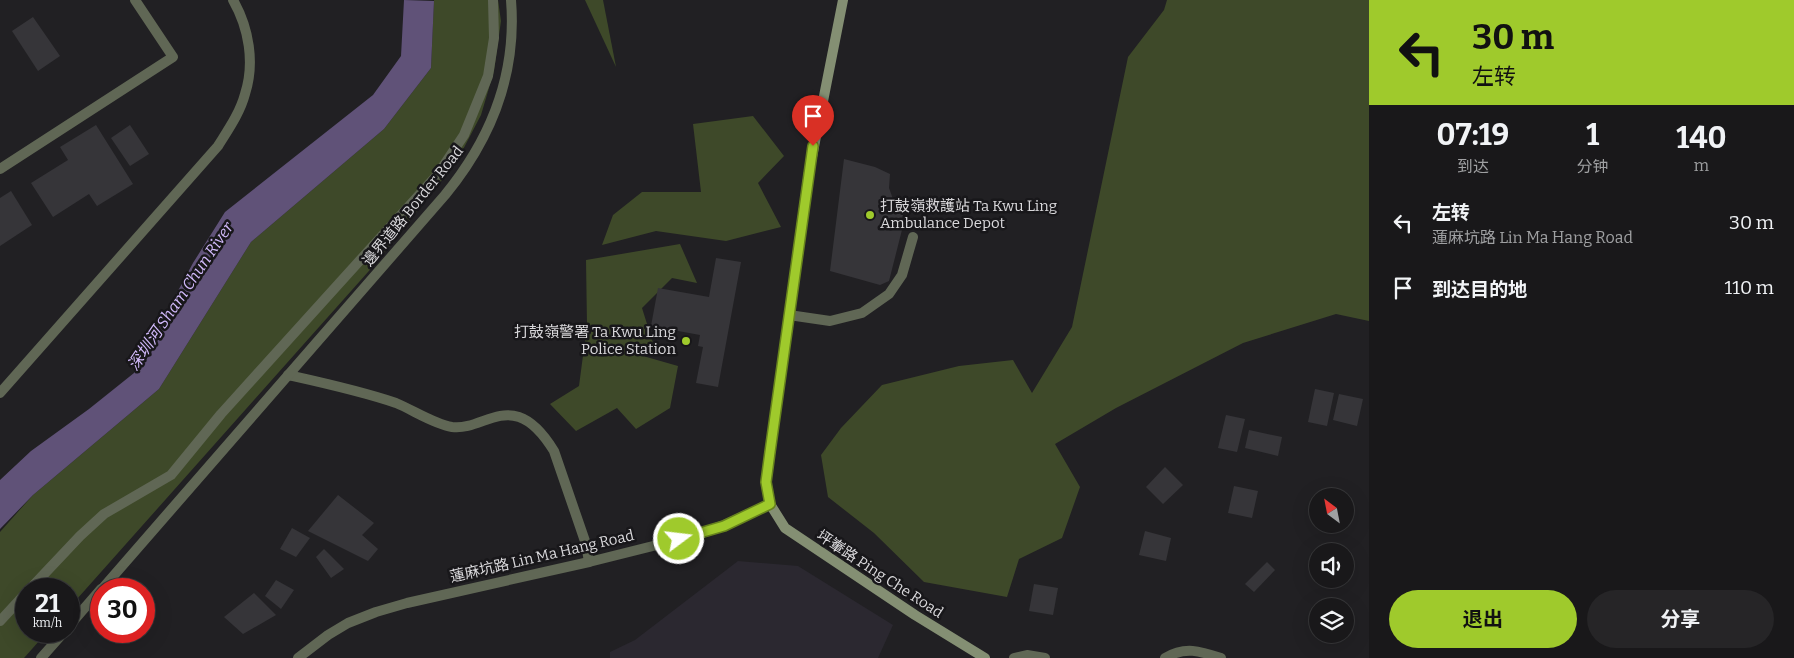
<!DOCTYPE html>
<html lang="zh">
<meta charset="utf-8">
<style>
:root{--surface:#19181a;--page:#262527;--text:#f1f3f6;--muted:#9fa0a2;--line:#373739;--accent:#9fca2c}
body{margin:0;font-family:Bitter,"Noto Sans SC",serif;background:var(--page);color:var(--text);height:100vh;display:flex;flex-direction:column;font-size:19px;white-space:nowrap}
*{box-sizing:border-box;margin:0}
p{font-size:16px;color:var(--muted)}
.icon{flex:none;width:28px;height:28px;fill:none;stroke:currentColor;stroke-width:2;stroke-linecap:round;stroke-linejoin:round}
.map{position:relative;flex:1;overflow:hidden}
.details{display:flex;flex-direction:column;background:var(--surface);width:425px}
.details>*{flex:none}
.guide{background:#9fca2c;color:#111;overflow:hidden}
.needle{width:32px;rotate:328deg}
.fabs{position:absolute;left:1309px;top:488px;display:grid;gap:10px}
.fabs a{display:grid;place-items:center;width:45px;height:45px;border-radius:50%;background:var(--surface);box-shadow:0 5px 20px #0002,0 0 0 1px var(--line);font-size:25px}
.speed{position:absolute;left:15px;top:578px;display:flex;gap:10px;font-size:25px;font-weight:700;text-align:center}
.speed>*{display:grid;place-content:center;width:65px;height:65px;border-radius:50%;background:var(--surface);box-shadow:0 5px 20px #0002,0 0 0 1px var(--line);line-height:1}
.speed small{font-size:12px;font-weight:400}
.speed .limit{border:8px solid #d22;background:#fff;color:#111}
.pin{position:absolute;display:grid;place-items:center;width:42px;height:42px;color:#fff;margin:-51px -21px;border-radius:50% 50% 50% 0;rotate:-45deg;box-shadow:0 0 5px #0007}
.pin .icon{rotate:45deg}
.me{position:absolute;width:55px;margin:-28px;rotate:75deg;stroke-linejoin:round;filter:drop-shadow(0 0 4px #0008)}
.turn{display:flex;align-items:center;gap:18px;height:105px;padding:0 20px;font-size:22px}
.turn .icon{width:65px;height:65px;stroke-width:2.5}
.turn b{display:block;font-size:35px;line-height:42px}
.eta{display:flex;justify-content:space-evenly;align-items:center;height:85px;text-align:center}
.eta b{font-size:30px;font-weight:700;line-height:35px}
.cta{display:flex;gap:10px;margin-top:auto;padding:10px 20px}
.cta a{flex:1;height:58px;border-radius:30px;background:var(--accent);color:#111;font-size:20px;font-weight:700;line-height:58px;text-align:center}
.cta a+a{background:var(--page);color:var(--text)}
ul{padding:0;list-style:none}
li{display:flex;align-items:center;gap:15px;height:65px;padding:0 20px}
li div{flex:1}
li b{display:block;font-size:19px}
li em{font-style:normal}
main{display:flex;flex:1;min-height:0}
.map>svg:first-child{display:block}
</style>
<main>
<div class="map">
<svg width="1369" height="658" viewBox="0 0 1369 658">
<rect width="100%" height="100%" fill="#212023"/>
<polygon fill="#2b2830" points="738,561 798,566 893,625 878,658 610,658 610,652 635,640"/>
<g fill="#3e4929">
<polygon points="434,0 498,0 501,21 494,71 481,115 457,161 376,263 69,608 69,589 26,589 26,631 48,631 24,658 0,658 0,532 33,495 159,389 251,242 384,129 431,68"/>
<polygon points="585,0 603,0 616,67"/>
<polygon points="1167,0 1369,0 1369,321 1336,314 1243,343 1116,408 1055,444 1080,487 1062,538 1019,559 1007,597 924,582 874,533 828,497 821,455 841,428 882,385 959,366 1013,360 1032,393 1072,327 1128,57 1164,10"/>
<polygon points="753,116 784,156 758,183 781,227 726,241 656,231 602,245 613,215 642,192 701,192 693,124"/>
<polygon points="680,244 697,283 672,278 642,308 653,343 643,356 678,366 670,408 636,429 617,408 576,431 550,404 579,386 587,325 586,260"/>
</g>
<polygon fill="#605278" points="404,0 434,1 431,68 384,129 251,242 159,389 33,495 0,529 0,480 31,451 89,409 134,373 193,263 225,212 373,95 401,56"/>
<g fill="#363539">
<polygon points="33,17 60,56 38,71 12,31"/>
<polygon points="96,125 133,184 97,206 89,194 53,217 31,183 68,160 60,147"/>
<polygon points="130,125 149,154 130,166 111,138"/>
<polygon points="844,159 875,167 890,174 889,188 893,199 903,209 904,222 889,281 880,285 830,271"/>
<polygon points="11,191 32,225 0,246 0,198"/>
<polygon points="716,258 741,262 718,387 696,383 703,347 698,346 700,335 651,326 658,288 709,297"/>
<polygon points="1315,389 1334,393 1327,426 1308,422"/>
<polygon points="1339,394 1363,399 1357,426 1333,420"/>
<polygon points="1226,415 1245,419 1237,452 1218,448"/>
<polygon points="1249,430 1282,437 1278,456 1245,448"/>
<polygon points="1165,467 1183,485 1163,504 1146,487"/>
<polygon points="1234,486 1258,491 1252,518 1228,513"/>
<polygon points="338,495 374,523 362,535 378,549 368,561 308,531"/>
<polygon points="292,528 310,538 296,557 280,549"/>
<polygon points="1145,531 1171,538 1166,561 1139,555"/>
<polygon points="324,549 344,569 331,578 316,557"/>
<polygon points="1267,562 1275,570 1254,592 1245,584"/>
<polygon points="276,580 294,590 281,609 265,596"/>
<polygon points="1034,584 1058,588 1053,615 1029,611"/>
<polygon points="254,593 276,615 243,634 224,617"/>
</g>
<g fill="none" stroke-linecap="round" stroke-linejoin="round">
<g stroke="#606755" stroke-width="10">
<polyline points="0,169 173,57 135,0"/>
<polyline points="789,315 830,321 862,313 889,294 902,275 913,237"/>
<path d="M 288,375 C 324,383 361,391 396,403 C 413,410 434,424 452,427 C 476,430 495,409 519,417 C 534,422 546,438 554,451 L 586,544 L 589,562"/>
<path d="M 0,393 L 218,146 C 228,130 240,113 245,94 C 255,63 249,28 233,0"/>
<polyline points="30,589 80,536 104,514 171,475 221,414 438,174 464,135 488,76 494,38 493,0"/>
<path d="M 102,589 L 445,195 C 491,139 517,74 511,0"/>
<polyline points="0,621 26,593"/>
<polyline points="69,626 101,589"/>
<polyline points="41,658 65,631"/>
<polyline points="1014,658 1027,655 1045,658"/>
<path d="M 1165,658 C 1185,646 1200,651 1221,658"/>
</g>
<polyline stroke="#606755" stroke-width="10" points="298,658 328,635 348,623 376,612 407,603 589,562 697,535 724,525 770,504"/>
<polyline stroke="#848f73" stroke-width="10" points="843,0 809,172 770,452 766,482 770,504 785,528 915,615 985,658"/>
</g>
<g fill="none" stroke-linecap="round" stroke-linejoin="round">
<g stroke="#67831d" stroke-width="12">
<polyline id="route" points="679,539 724,526 770,504 766,482 770,452 813,146"/>
</g>
<use href="#route" stroke="#9fca2c" stroke-width="9"/>
</g>
<g fill="#9fca2c" stroke="#18171a" stroke-width="2">
<circle cx="870" cy="215" r="5"/>
<circle cx="686" cy="341" r="5"/>
</g>
<g text-anchor="middle" stroke-width="5" stroke-linejoin="round" paint-order="stroke">
<g font-size="15" fill="#d9d8db" stroke="#18171a">
<text transform="translate(413 206) rotate(-51)" y="5">邊界道路 Border Road</text>
<text transform="translate(542 556) rotate(-13)" y="5">蓮麻坑路 Lin Ma Hang Road</text>
<text transform="translate(880 574) rotate(33)" y="5">坪輋路 Ping Che Road</text>
</g>
<g font-size="15" fill="#d9d8db" stroke="#18171a" text-anchor="start">
<text x="880" y="211">打鼓嶺救護站 Ta Kwu Ling<tspan x="880" dy="17">Ambulance Depot</tspan></text>
<text x="676" y="337" text-anchor="end">打鼓嶺警署 Ta Kwu Ling<tspan x="676" dy="17">Police Station</tspan></text>
</g>
<g font-size="16" font-style="italic" fill="#d2bafb" stroke="#18171a">
<text transform="translate(180 296) rotate(-56)" y="6">深圳河 Sham Chun River</text>
</g>
</g>
</svg>
<div class="fabs">
<a><svg class="needle" viewBox="-14 -14 28 28"><path d="M0-13l5 13h-10z" fill="#e53935"/><path d="M0 13l5-13h-10z" fill="#9fa0a2"/></svg></a>
<a><svg class="icon" aria-label="sound" viewBox="0 0 24 24"><path d="M4 9h4l5-4v14l-5-4H4zM17 9q2 3 0 6"/></svg></a>
<a><svg class="icon" aria-label="layers" viewBox="0 0 24 24"><path d="M12 4l9 5-9 5-9-5zM3 14l9 5 9-5"/></svg></a>
</div>
<div class="speed"><div>21<small>km/h</small></div><div class="limit">30</div></div>
<div class="pin" style="left:813px;top:146px;background:#d93025"><svg class="icon" aria-label="arrive" viewBox="0 0 24 24"><path d="M6 21V4h12l-3 4 3 4H6"/></svg></div>
<svg class="me" style="left:679px;top:539px" viewBox="-20 -20 40 40"><circle r="17" fill="#9fca2c" stroke="#fff" stroke-width="3"/><path d="M0-11L8 9 0 5-8 9z" fill="#fff"/></svg>
</div>
<section class="details">
<div class="guide">
<div class="turn"><svg class="icon" aria-label="left" viewBox="0 0 24 24"><path d="M17 20v-9H6M10 6l-5 5 5 5"/></svg><div><b>30 m</b>左转</div></div>
</div>
<div class="eta">
<div><b>07:19</b><p>到达</p></div>
<div><b>1</b><p>分钟</p></div>
<div><b>140</b><p>m</p></div>
</div>
<ul>
<li><svg class="icon" aria-label="left" viewBox="0 0 24 24"><path d="M17 20v-9H6M10 6l-5 5 5 5"/></svg><div><b>左转</b><p>蓮麻坑路 Lin Ma Hang Road</p></div><em>30 m</em></li>
<li><svg class="icon" aria-label="arrive" viewBox="0 0 24 24"><path d="M6 21V4h12l-3 4 3 4H6"/></svg><div><b>到达目的地</b></div><em>110 m</em></li>
</ul>
<div class="cta"><a>退出</a><a>分享</a></div>
</section>
</main>
